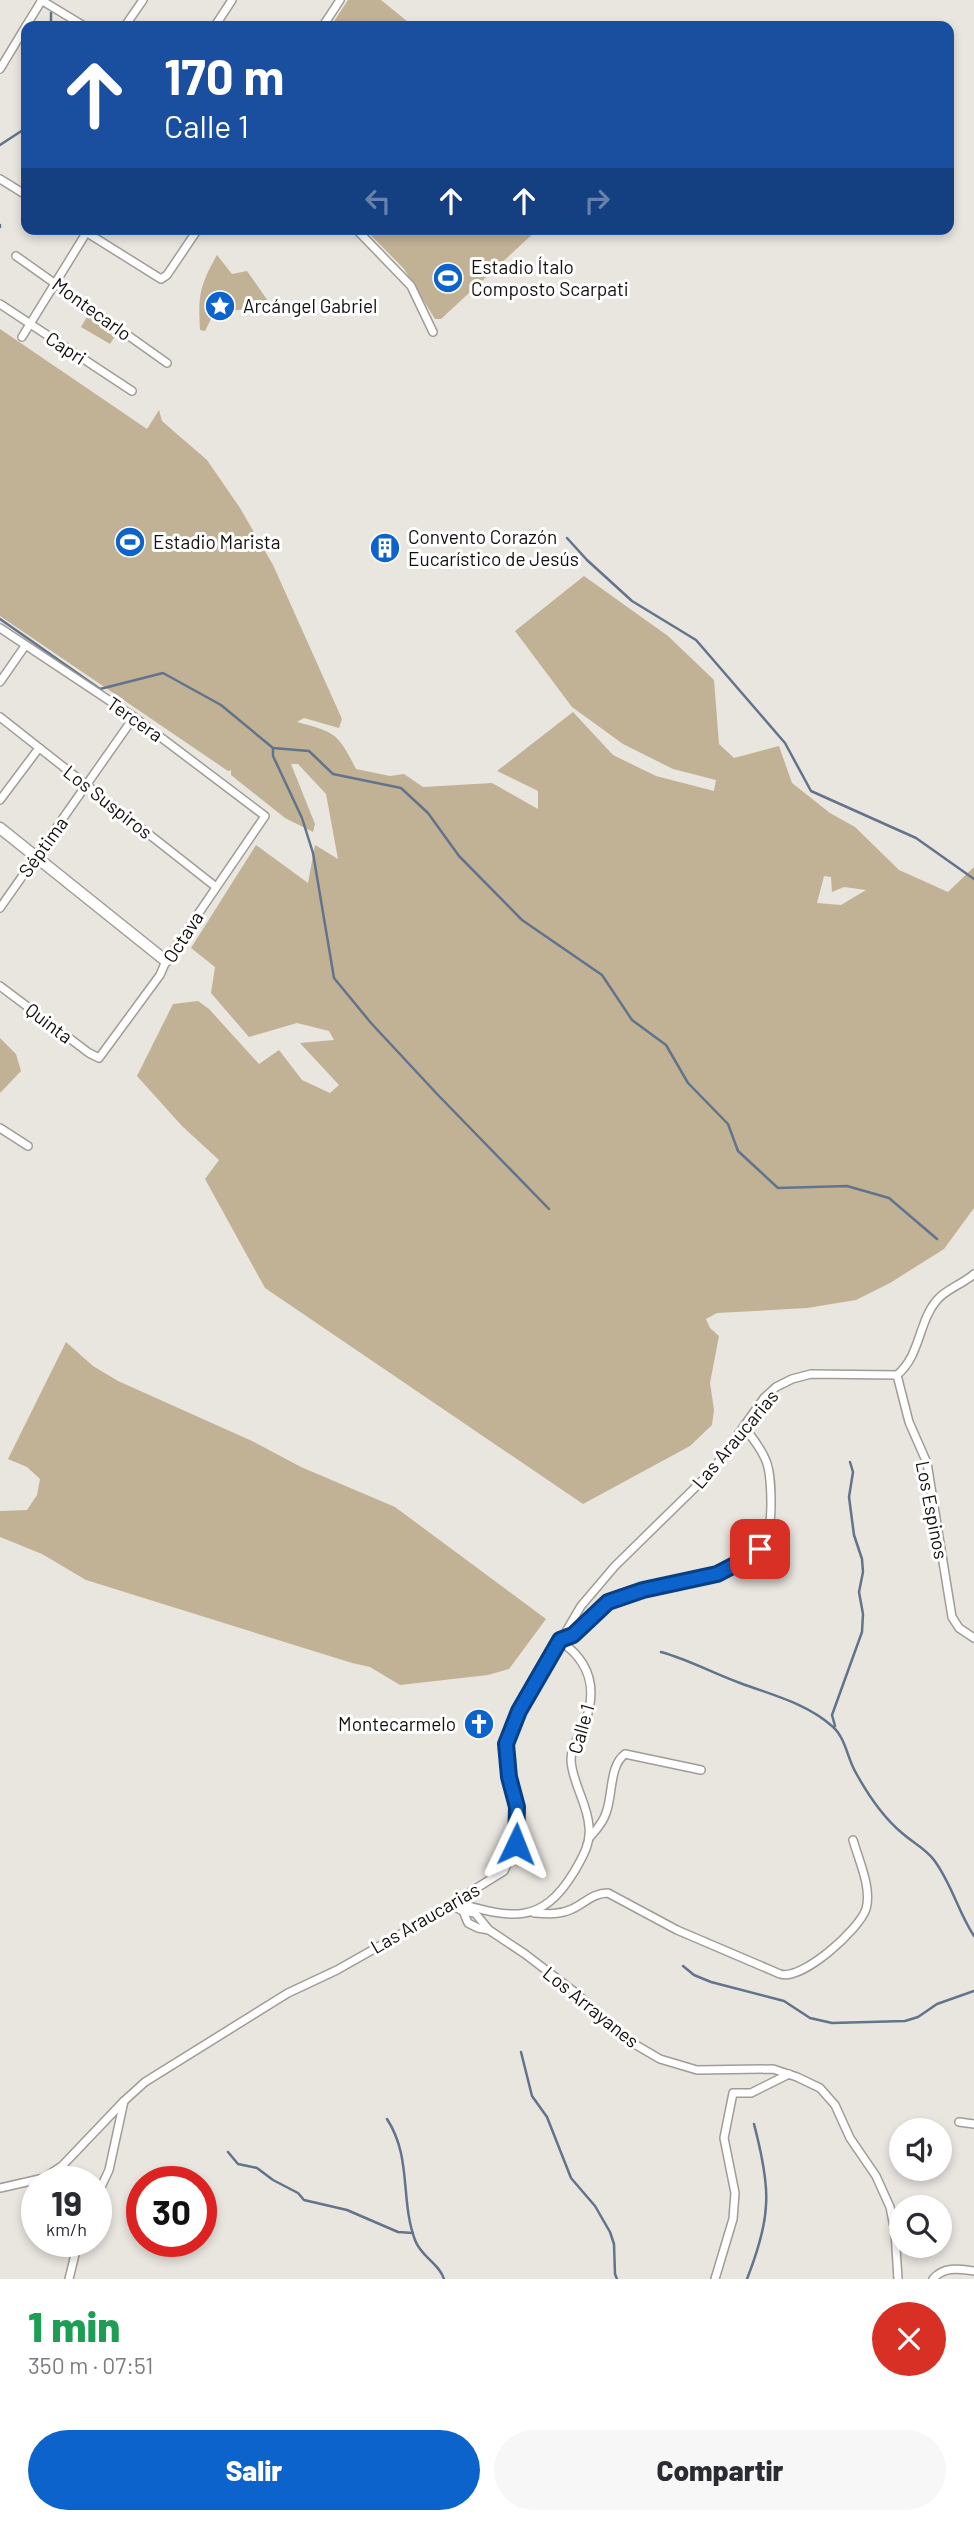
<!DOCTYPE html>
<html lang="es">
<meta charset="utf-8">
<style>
:root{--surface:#fff;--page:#f7f7f7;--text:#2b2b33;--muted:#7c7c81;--accent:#0c63cc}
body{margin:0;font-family:Barlow,sans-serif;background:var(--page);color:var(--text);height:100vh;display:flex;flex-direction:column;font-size:26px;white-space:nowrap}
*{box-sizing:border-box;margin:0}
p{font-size:23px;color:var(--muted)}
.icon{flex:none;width:38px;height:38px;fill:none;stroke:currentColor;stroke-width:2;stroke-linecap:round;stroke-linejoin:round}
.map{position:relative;height:2279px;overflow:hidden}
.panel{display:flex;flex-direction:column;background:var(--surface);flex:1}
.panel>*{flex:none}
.hud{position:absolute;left:21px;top:21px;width:933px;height:214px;border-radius:14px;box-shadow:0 4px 10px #0003;background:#1a4fa0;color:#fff;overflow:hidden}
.controls{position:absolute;left:889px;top:2118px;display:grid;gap:14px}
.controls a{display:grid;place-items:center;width:63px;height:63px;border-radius:50%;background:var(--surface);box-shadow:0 4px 10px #0003;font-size:35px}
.speed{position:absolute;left:21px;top:2166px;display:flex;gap:14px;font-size:35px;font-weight:700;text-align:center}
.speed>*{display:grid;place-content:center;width:91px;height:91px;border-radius:50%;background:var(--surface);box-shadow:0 4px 10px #0003;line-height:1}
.speed small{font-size:18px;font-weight:400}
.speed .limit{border:10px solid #d22;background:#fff;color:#111}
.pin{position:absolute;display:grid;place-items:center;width:60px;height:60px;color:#fff;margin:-30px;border-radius:14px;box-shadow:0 4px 10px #0006}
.me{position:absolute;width:77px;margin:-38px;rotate:2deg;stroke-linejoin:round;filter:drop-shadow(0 0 5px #0008)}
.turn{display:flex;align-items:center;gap:24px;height:147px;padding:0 28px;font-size:32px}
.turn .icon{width:91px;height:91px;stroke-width:2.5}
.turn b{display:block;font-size:49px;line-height:60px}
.lanes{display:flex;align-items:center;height:66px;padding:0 28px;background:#0003;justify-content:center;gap:35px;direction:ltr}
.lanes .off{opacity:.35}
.round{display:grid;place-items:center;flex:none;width:74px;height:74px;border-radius:37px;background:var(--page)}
.overview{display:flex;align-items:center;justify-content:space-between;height:119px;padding:0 28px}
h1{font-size:42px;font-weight:800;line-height:52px;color:#1e9e55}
.cta{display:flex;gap:14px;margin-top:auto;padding:14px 28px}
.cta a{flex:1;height:80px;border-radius:42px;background:var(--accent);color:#fff;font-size:28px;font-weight:800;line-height:80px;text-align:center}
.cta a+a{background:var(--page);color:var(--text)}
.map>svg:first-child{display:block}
</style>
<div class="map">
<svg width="974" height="2279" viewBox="0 0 974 2279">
<rect width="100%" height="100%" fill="#e9e5df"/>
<g fill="#c1b296" fill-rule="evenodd">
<polygon points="348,0 381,0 413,26 331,26"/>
<polygon points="365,229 538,229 441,319 435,319 404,269"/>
<path d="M 217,255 L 232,274 L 247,271 L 273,308 L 215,311 L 205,331 L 200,330 C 198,295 200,285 217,255 Z"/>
<polygon points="92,308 121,327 110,344 81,327"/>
<path d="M 0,329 L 147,429 L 159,410 L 162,421 L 207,460 L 240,508 L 273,565 L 342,719 L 339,728 L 304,718 L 297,722 C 335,732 338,733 356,769 L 390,776 L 404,774 L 423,787 L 492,783 L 538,809 L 538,791 L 497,771 L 573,712 L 613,755 L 656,776 L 714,791 L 716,780 L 673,769 L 623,744 L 572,707 L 515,631 L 584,576 L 668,636 L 714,680 L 719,744 L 734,758 L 779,746 L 792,783 L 830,813 L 855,827 L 899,870 L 948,892 L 974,867 L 974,1208 L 944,1249 L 890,1283 L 856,1300 L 807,1308 L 717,1313 L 706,1319 L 710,1328 L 719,1336 L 710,1383 L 714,1410 L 712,1425 L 690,1446 L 583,1504 L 265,1288 L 205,1179 L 219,1160 L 182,1126 L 137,1076 L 173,1004 L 198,1001 L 209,1009 L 259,1064 L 279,1050 L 302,1080 L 330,1093 L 339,1085 L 300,1043 L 334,1040 L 329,1031 L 297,1023 L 249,1037 L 211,993 L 215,967 L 191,948 L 256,845 L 308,883 L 315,845 L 338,859 L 326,794 L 298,764 L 291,764 L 315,824 L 313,832 L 285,818 L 231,775 L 231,770 L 228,771 L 0,616 ZM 824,876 L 831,877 L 832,892 L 844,887 L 866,890 L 841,905 L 817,903 Z"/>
<polygon points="0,1038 16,1054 21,1071 0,1093"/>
<polygon points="66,1342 93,1366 118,1381 252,1441 301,1467 395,1507 546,1619 509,1669 488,1675 400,1685 370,1667 352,1663 86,1580 42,1554 0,1537 0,1511 27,1510 37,1495 40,1479 27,1467 8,1459"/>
</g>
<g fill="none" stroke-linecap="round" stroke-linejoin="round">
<g stroke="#62748c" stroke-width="2.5">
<polyline points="51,26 51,13"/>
<polyline points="0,145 26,128"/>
<polyline points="0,225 0,227"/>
<polyline points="567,538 587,560 632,601 696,640 785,743 811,791 916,838 974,879"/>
<polyline points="0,619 100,689 163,673 221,705 273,748 309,751 333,774 401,788 428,813 459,856 522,920 602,975 632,1020 666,1045 688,1083 728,1124 738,1151 778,1188 847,1186 889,1198 937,1239"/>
<polyline points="273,748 273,756 302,818 313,853 334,978 371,1023 438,1095 549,1209"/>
<path d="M 661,1652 C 690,1660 712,1673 740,1683 C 772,1695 806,1703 832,1726 C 846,1738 847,1758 856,1773 C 867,1793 884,1818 902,1833 C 912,1842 926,1849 934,1860 C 952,1884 958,1912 974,1936"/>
<polyline points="835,1726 832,1715 862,1632 863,1614 859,1592 863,1572 862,1559 854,1535 849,1497 853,1472 850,1462"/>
<polyline points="683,1966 694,1975 711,1982 784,2001 810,2018 832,2023 905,2021 918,2017 937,2004 974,1991"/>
<polyline points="521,2052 532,2096 547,2117 571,2178 595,2206 610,2232 614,2244 615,2274 617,2279"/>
<path d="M 387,2119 C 412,2157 400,2200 415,2240 C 421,2257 439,2263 444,2279"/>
<polyline points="228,2152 238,2164 257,2168 273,2180 298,2193 304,2200 347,2210 398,2232 413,2233"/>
<path d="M 747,2279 C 756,2256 765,2230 766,2205 C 768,2181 760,2147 754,2124"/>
</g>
<g stroke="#a09c96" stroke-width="10">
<g id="minor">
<polyline points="41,0 84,26"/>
<polyline points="26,26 42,0"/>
<polyline points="125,26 143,0"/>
<polyline points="215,26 232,0"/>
<polyline points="323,26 340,0"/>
<polyline points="0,69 26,26"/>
<polyline points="0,179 26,195"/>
<polyline points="81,229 161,279 167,275 198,229"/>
<polyline points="356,229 411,286 433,332"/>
<polyline points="16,256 167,363"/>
<polyline points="0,304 132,391"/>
<polyline points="22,337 88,230"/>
<polyline points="0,628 134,717 265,816 166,961 160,975 99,1058 89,1053 0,986"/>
<polyline points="0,682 25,646"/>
<polyline points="0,717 216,887"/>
<polyline points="0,800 39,748"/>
<polyline points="0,908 134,717"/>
<polyline points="0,1128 28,1146"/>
<polyline points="897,1375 909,1422 927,1463 952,1617 959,1628 974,1638"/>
<path d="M 590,1837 C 596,1830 603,1823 606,1813 C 613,1795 609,1766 625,1754 L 701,1770"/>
<path d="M 454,1902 C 508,1917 540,1928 574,1872 C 582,1858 591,1844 589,1827 C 588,1804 572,1783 571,1760 C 571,1747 579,1736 584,1725 C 598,1690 591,1662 560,1641 C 581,1631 591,1609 611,1601 C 650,1583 737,1582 761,1547 C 769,1535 771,1519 771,1506 C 771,1466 769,1458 744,1427"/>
<polyline points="451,1905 463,1911 475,1913 489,1930 525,1954 576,1993 624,2038 660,2059 697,2070 773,2069 797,2077 820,2088 835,2105 850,2138 876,2176 890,2207 895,2232 898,2279"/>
<polyline points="463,1911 468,1923 478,1928 489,1930"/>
<path d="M 534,1913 C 548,1914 559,1915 572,1909 C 585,1903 593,1893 608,1893 L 677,1930 L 780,1974 C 802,1981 859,1930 866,1909 C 872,1888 859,1861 853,1840"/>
<polyline points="959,2122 974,2124"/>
<path d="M 0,2188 L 44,2178 L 62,2166 L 124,2101 L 145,2082 L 288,1993 L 337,1970 L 427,1919 L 504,1871 L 516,1844 L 517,1807 L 509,1777 L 506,1744 L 519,1711 L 581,1606 L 615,1566 L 712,1471 L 764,1398 L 776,1387 L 792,1379 L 811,1374 L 897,1375 C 921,1355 918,1322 937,1300 C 946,1289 963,1284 974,1274"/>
<polyline points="96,2198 109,2170 124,2101"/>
<polyline points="69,2279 78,2242"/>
<polyline points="715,2279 733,2219 735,2193 724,2138 733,2093 751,2093 789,2074"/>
<path d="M 933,2279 C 944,2266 959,2269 974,2271"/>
</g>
</g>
<g stroke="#a09c96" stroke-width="13">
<polyline id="tertiary" points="0,828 166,961"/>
</g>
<use href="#minor" stroke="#fff" stroke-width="7"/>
<use href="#tertiary" stroke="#fff" stroke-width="10"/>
</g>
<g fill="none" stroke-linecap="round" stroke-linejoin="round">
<g stroke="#084085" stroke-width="18">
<polyline id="route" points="516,1844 517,1807 509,1777 506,1744 519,1711 560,1640 573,1635 608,1602 643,1590 717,1574 750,1557 760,1549"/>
</g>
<use href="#route" stroke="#0c63cc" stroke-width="12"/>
</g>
<defs>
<g id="stadium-disc" transform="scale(1.575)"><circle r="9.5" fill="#0c63cc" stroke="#fff"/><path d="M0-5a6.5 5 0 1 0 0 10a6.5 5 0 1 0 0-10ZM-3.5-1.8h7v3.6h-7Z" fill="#fff"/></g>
<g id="sight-disc" transform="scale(1.575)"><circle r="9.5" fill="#0c63cc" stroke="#fff"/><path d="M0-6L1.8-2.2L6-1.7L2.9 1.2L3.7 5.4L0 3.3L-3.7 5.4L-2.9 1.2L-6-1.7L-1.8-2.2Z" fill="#fff"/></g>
<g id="building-disc" transform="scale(1.575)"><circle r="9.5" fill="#0c63cc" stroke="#fff"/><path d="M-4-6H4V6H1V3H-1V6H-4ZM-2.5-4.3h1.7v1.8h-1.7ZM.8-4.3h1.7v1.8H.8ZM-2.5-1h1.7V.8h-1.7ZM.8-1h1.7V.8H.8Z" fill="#fff"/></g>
<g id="church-disc" transform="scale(1.575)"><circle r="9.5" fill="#0c63cc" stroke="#fff"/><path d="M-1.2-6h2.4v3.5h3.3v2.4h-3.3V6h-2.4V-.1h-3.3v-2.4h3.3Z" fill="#fff"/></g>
</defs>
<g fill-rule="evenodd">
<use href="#stadium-disc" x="448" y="278"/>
<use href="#sight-disc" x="220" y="306"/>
<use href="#stadium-disc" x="130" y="542"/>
<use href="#building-disc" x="385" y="548"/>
<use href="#church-disc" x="479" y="1724"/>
</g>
<g text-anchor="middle" stroke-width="6" stroke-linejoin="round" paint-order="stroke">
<g font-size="19" fill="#12110e" stroke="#fff" text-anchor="start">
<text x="471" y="274">Estadio Ítalo<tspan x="471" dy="22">Composto Scarpati</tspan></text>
<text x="243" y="313">Arcángel Gabriel</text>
<text x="408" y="544">Convento Corazón<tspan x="408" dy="22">Eucarístico de Jesús</tspan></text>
<text x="153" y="549">Estadio Marista</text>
<text x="456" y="1731" text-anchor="end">Montecarmelo</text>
</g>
<g font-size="19" fill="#12110e" stroke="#fff">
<text transform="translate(92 309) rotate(36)" y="7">Montecarlo</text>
<text transform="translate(66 348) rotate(33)" y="7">Capri</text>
<text transform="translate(135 719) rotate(35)" y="7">Tercera</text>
<text transform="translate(108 802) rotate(38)" y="7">Los Suspiros</text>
<text transform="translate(43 847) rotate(-54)" y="7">Séptima</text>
<text transform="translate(183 937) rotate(-57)" y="7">Octava</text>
<text transform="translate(49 1023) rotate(37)" y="7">Quinta</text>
<text transform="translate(735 1439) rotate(-50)" y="7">Las Araucarias</text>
<text transform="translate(932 1510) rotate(79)" y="7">Los Espinos</text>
<text transform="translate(581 1729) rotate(-74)" y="7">Calle 1</text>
<text transform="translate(425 1918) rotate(-30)" y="7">Las Araucarias</text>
<text transform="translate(591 2007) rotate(39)" y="7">Los Arrayanes</text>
</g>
</g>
</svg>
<div class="controls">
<a><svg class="icon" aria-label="sound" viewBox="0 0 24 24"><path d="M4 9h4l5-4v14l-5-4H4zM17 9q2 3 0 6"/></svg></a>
<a><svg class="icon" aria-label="search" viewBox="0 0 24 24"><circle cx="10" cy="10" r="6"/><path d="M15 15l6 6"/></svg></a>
</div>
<div class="speed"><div>19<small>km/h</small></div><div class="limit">30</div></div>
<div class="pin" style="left:760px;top:1549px;background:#d93025"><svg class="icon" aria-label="arrive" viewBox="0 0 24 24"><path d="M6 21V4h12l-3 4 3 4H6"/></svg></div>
<svg class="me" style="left:516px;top:1844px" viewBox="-20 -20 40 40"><path d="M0-17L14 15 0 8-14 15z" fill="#0c63cc" stroke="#fff" stroke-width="4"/></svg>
<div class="hud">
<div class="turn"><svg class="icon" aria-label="ahead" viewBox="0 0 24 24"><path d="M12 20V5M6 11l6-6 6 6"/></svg><div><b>170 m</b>Calle 1</div></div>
<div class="lanes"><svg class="icon off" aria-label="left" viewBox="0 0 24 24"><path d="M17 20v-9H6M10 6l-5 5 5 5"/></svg><svg class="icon" aria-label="ahead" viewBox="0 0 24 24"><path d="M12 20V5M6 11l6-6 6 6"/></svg><svg class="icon" aria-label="ahead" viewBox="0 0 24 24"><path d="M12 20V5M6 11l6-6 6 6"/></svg><svg class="icon off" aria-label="right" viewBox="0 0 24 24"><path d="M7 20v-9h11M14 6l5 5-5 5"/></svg></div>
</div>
</div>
<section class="panel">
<div class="overview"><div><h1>1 min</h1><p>350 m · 07:51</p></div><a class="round" style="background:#d93025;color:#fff"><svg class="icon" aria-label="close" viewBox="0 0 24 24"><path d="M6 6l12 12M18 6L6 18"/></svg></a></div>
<div class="cta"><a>Salir</a><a>Compartir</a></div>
</section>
